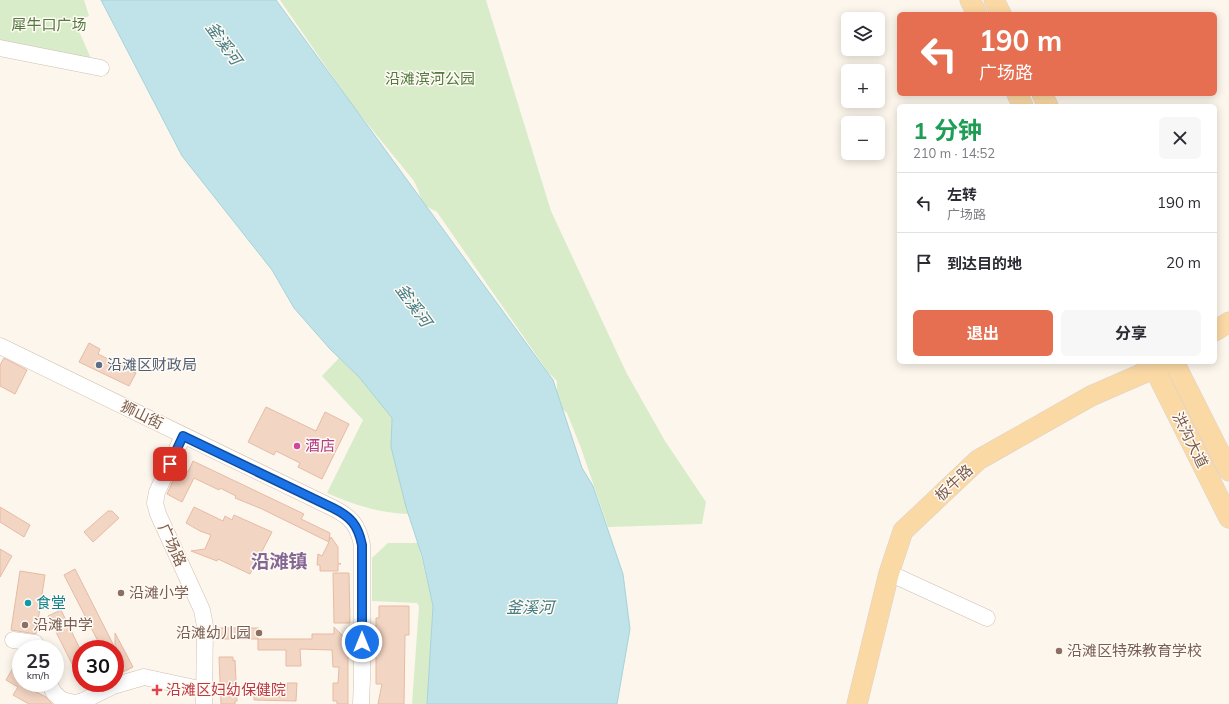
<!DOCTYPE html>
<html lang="zh">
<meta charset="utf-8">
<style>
:root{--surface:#fff;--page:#f7f7f7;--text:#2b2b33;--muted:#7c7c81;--line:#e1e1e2;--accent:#e76f51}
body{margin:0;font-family:Mulish,"Noto Sans SC",sans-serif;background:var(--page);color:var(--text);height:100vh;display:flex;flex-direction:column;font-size:15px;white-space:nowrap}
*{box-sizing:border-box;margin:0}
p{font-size:13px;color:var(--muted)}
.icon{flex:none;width:22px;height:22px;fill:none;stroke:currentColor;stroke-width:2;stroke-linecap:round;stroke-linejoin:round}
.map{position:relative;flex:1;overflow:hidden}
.drawer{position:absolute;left:897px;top:104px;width:320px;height:260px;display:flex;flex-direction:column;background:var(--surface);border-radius:6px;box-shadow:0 2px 10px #0003}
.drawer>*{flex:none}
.guide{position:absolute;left:897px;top:12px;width:320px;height:84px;border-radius:6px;box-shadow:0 2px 10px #0003;background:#e76f51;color:#fff;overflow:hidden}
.fabs{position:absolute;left:841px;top:12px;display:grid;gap:8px}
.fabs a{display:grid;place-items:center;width:44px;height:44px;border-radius:6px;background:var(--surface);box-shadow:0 2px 10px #0003;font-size:20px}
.speed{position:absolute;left:12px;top:640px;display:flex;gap:8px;font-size:20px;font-weight:700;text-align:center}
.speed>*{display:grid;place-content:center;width:52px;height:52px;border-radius:50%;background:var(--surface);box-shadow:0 2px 10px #0003;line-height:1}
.speed small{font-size:10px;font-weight:400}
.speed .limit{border:6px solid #d22;background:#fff;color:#111}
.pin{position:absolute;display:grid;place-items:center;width:34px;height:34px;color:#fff;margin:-17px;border-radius:8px;box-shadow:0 2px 6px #0006}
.me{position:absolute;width:44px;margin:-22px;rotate:0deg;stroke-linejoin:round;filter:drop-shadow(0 0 3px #0008)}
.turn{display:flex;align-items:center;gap:14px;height:84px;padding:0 16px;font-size:18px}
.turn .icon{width:52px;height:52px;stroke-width:2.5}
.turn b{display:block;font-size:28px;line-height:34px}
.round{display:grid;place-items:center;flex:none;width:42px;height:42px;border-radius:6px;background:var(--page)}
.overview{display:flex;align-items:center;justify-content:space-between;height:68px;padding:0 16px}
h1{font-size:24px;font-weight:700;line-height:30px;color:#1e9e55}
.action{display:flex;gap:8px;margin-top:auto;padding:8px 16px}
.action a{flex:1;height:46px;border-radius:6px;background:var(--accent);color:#fff;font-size:16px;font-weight:700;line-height:46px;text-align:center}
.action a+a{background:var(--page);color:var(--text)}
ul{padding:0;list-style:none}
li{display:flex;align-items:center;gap:12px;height:60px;padding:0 16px;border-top:1px solid var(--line)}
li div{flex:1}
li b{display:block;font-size:15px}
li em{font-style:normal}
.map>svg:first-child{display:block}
</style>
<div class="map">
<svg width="1229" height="704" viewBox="0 0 1229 704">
<rect width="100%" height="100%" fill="#fdf6ec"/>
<g fill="#d8ecc9">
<polygon points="0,0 84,0 89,16 75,22 92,61 0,40"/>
<polygon points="280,0 486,0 551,211 626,372 665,441 706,502 702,524 608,527 581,448 567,413 560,407 557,396 557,381 548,372 437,212 422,204 419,192 414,181 353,106"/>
<path d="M 339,358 L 359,377 L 392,418 L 391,447 L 408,514 C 378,513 355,505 327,493 L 363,420 L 322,376 Z"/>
<polygon points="388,543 418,543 433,606 427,704 412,704 419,606 417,603 372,601 372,558"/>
</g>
<polygon fill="#bfe3e8" stroke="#a5d3da" points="101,0 276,0 553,380 582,468 593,486 623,574 630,629 617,704 427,704 433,606 422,556 406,507 391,447 392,418 359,377 330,349 294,308 272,270 182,156"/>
<g fill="#f3d5c3" stroke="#e6bba3">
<polygon points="89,343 100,349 98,354 136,373 129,386 79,362"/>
<polygon points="4,358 27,370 15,394 0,386 0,365"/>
<polygon points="266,407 316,431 325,412 349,424 322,479 298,467 300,463 276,451 274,455 248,442"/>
<polygon points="193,461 304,514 301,519 330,533 329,541 331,537 338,547 338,563 341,564 338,564 338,571 320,571 320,565 317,565 318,554 322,556 329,542 262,509 235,498 236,496 220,488 219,490 194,478 182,502 167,494 179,468 188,472"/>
<polygon points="0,507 30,525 24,537 0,522"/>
<polygon points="194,507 223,521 225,516 232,520 234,515 272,532 250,574 218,559 217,561 191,551 205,549 211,535 200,531 186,523"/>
<polygon points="108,511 112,511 119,518 93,542 84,532"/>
<polygon points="0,549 12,556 0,577"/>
<polygon points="75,569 115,648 115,633 133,667 115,676 115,649 102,649 64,575"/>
<polygon points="20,571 45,575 36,634 11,630"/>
<polygon points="333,573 349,573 350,623 334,623"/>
<polygon points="379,606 409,606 409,635 405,635 404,704 378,704 382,684 376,684 376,618 379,618"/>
<polygon points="61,610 81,651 81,682 48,616"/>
<polygon points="334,627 348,641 348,704 337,704 337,701 333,701 333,683 338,683 339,667 333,667 332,650 300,649 301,666 286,666 286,650 258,650 258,639 312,639 312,634 334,634"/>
<rect x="216" y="628" width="42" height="11"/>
<polygon points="21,654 21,684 46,697 52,704 29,704 13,695 18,687 6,680"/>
<polygon points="219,657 233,657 233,661 235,660 237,701 235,701 235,704 221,704"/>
<polygon points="287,683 297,683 296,701 254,700 254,690 287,691"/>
</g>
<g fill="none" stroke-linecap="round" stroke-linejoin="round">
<g stroke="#d1beb0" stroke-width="17">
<g id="minor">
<polyline points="0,48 101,68"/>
<path d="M 0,346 L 333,508 C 351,517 358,525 362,545 L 362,679 L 361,704"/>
<polyline points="183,436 157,492 155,503 158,514 202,610 205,626 204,704"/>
<polyline points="889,573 987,618"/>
<polyline points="13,640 35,643 38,649"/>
<polyline points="49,683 54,693 62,700 75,703 83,701 113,686 144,677 204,690"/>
</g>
</g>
<g stroke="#dad1cd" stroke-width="21">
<g id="major">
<polyline points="970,0 977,14"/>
<polyline points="994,0 1001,14"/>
<polyline points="1017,94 1023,106"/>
<polyline points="1042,94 1048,106"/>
<polyline points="1215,331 1229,322"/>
<polyline points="1151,362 1229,518"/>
<polyline points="1174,362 1229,471"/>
<polyline points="857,704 889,573 903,531 978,460 1091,396 1169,362"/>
</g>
</g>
<use href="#minor" stroke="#fff" stroke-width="16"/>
<use href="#major" stroke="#fbd9a5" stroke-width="20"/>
</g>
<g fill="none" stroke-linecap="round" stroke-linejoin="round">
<g stroke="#114b97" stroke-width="10">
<path id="route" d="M 170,464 L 183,436 L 333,508 C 351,517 358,525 362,545 L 362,642"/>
</g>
<use href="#route" stroke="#1a73e8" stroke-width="7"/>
</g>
<circle fill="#5c6f8a" stroke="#fffaf3" stroke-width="1.5" cx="99" cy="365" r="4"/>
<circle fill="#d1479c" stroke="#fffaf3" stroke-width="1.5" cx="297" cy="446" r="4"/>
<g fill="#8d6e63" stroke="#fffaf3" stroke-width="1.5">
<circle cx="121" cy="593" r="4"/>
<circle cx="25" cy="625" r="4"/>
<circle cx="259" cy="633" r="4"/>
<circle cx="1059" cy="651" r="4"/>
</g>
<circle fill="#0f9aa8" stroke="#fffaf3" stroke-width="1.5" cx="28" cy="603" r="4"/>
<path fill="#e0444e" stroke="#fffaf3" stroke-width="1.5" d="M155 684h4v4h4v4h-4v4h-4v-4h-4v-4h4z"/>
<g text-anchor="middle" stroke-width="3" stroke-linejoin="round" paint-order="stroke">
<g font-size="15" fill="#537a41" stroke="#fffaf3">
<text x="49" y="30">犀牛口广场</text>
<text x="430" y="84">沿滩滨河公园</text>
</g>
<g font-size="15" fill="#4e5e75" stroke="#fffaf3" text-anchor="start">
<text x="107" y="370">沿滩区财政局</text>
</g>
<g font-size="15" fill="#7a5c4d" stroke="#fffaf3">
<text transform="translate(142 415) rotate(26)" y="5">狮山街</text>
<text transform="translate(1190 440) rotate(63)" y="5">洪沟大道</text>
<text transform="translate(954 483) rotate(-43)" y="5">板牛路</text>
<text transform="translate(172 545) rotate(65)" y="5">广场路</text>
</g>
<g font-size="15" fill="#b23c85" stroke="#fffaf3" text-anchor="start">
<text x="305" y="451">酒店</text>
</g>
<g font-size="15" fill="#785e54" stroke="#fffaf3" text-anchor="start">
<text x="129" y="598">沿滩小学</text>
<text x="33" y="630">沿滩中学</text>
<text x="251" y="638" text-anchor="end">沿滩幼儿园</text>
<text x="1067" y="656">沿滩区特殊教育学校</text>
</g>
<g font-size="15" fill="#0d838f" stroke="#fffaf3" text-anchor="start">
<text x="36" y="608">食堂</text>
</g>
<g font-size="15" fill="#be3a42" stroke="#fffaf3" text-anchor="start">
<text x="166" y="695">沿滩区妇幼保健院</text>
</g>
<g font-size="16" font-style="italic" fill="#437c86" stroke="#fffaf3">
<text transform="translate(224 43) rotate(54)" y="6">釜溪河</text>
<text transform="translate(414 305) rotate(54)" y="6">釜溪河</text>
<text x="530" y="613">釜溪河</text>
</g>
<g font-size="19" font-weight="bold" fill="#846695" stroke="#fffaf3">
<text x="279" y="568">沿滩镇</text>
</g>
</g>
</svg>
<div class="fabs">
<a><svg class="icon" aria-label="layers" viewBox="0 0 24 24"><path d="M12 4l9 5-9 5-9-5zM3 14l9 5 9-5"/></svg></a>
<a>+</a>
<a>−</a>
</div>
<div class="speed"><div>25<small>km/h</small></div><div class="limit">30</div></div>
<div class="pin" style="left:170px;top:464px;background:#d93025"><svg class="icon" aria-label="arrive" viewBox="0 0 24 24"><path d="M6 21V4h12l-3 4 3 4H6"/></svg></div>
<svg class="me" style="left:362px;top:642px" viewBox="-20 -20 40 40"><circle r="17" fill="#1a73e8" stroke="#fff" stroke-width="3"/><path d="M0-11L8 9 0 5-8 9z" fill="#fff"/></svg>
<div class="guide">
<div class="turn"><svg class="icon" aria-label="left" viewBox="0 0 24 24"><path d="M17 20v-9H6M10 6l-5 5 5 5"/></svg><div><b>190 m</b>广场路</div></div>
</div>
<section class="drawer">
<div class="overview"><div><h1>1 分钟</h1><p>210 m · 14:52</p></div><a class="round"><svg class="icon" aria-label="close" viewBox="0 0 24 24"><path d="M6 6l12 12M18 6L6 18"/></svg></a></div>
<ul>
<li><svg class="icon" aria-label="left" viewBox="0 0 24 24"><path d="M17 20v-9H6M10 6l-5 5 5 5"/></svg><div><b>左转</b><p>广场路</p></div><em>190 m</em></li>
<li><svg class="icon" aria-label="arrive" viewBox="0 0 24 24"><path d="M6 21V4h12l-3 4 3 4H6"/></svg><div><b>到达目的地</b></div><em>20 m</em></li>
</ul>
<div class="action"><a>退出</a><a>分享</a></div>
</section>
</div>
